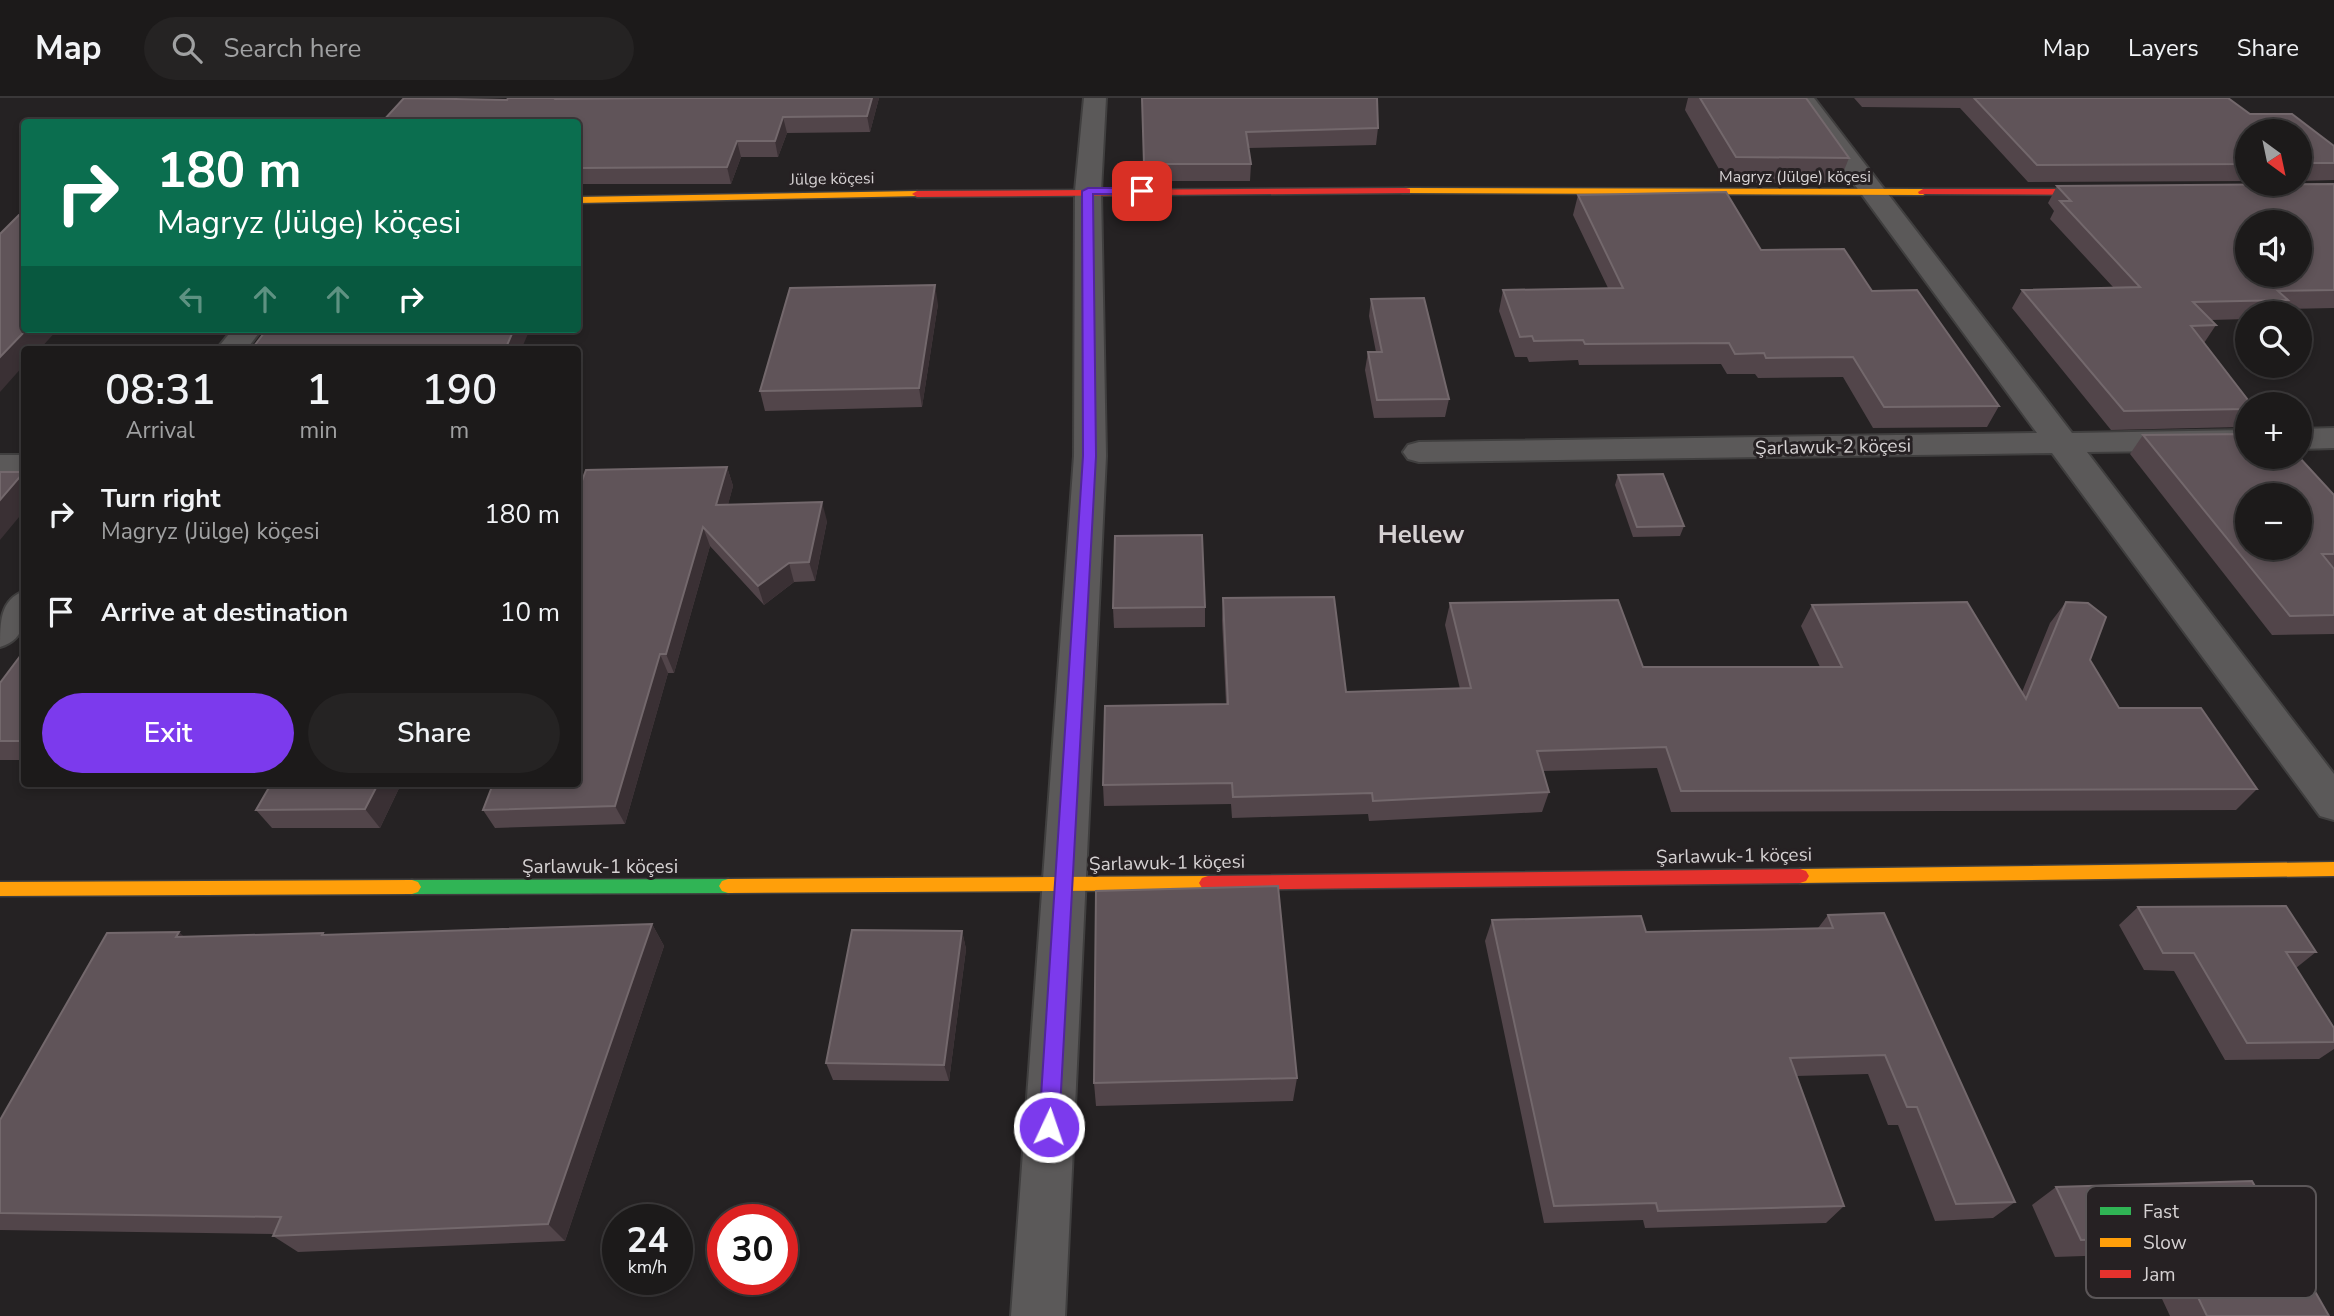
<!DOCTYPE html>
<meta charset="utf-8">
<style>
:root{--surface:#1c1a1a;--page:#252323;--text:#f1f3f6;--muted:#a0a1a2;--line:#3a3839;--accent:#7c3aed}
body{margin:0;font-family:"Nunito Sans",sans-serif;background:var(--page);color:var(--text);height:100vh;display:flex;flex-direction:column;font-size:26px;white-space:nowrap}
*{box-sizing:border-box;margin:0}
p{font-size:23px;color:var(--muted)}
.icon{flex:none;width:38px;height:38px;fill:none;stroke:currentColor;stroke-width:2;stroke-linecap:round;stroke-linejoin:round}
.map{position:relative;flex:1;overflow:hidden}
.panel{position:absolute;left:21px;top:248px;width:560px;height:441px;display:flex;flex-direction:column;background:var(--surface);border-radius:7px;box-shadow:0 4px 10px #0003,0 0 0 2px var(--line)}
.panel>*{flex:none}
.banner{position:absolute;left:21px;top:21px;width:560px;height:214px;border-radius:7px;box-shadow:0 4px 10px #0003,0 0 0 2px var(--line);background:#0b6e4f;color:#fff;overflow:hidden}
.needle{width:46px;rotate:147deg}
.fabs{position:absolute;left:2235px;top:21px;display:grid;gap:14px}
.fabs a{display:grid;place-items:center;width:77px;height:77px;border-radius:50%;background:var(--surface);box-shadow:0 4px 10px #0003,0 0 0 2px var(--line);font-size:35px}
.speed{position:absolute;left:602px;top:1106px;display:flex;gap:14px;font-size:35px;font-weight:700;text-align:center}
.speed>*{display:grid;place-content:center;width:91px;height:91px;border-radius:50%;background:var(--surface);box-shadow:0 4px 10px #0003,0 0 0 2px var(--line);line-height:1}
.speed small{font-size:18px;font-weight:400}
.speed .limit{border:10px solid #d22;background:#fff;color:#111}
.pin{position:absolute;display:grid;place-items:center;width:60px;height:60px;color:#fff;margin:-30px;border-radius:14px;box-shadow:0 4px 10px #0006}
.me{position:absolute;width:77px;margin:-38px;rotate:3deg;stroke-linejoin:round;filter:drop-shadow(0 0 5px #0008)}
.turn{display:flex;align-items:center;gap:24px;height:147px;padding:0 21px;font-size:32px}
.turn .icon{width:91px;height:91px;stroke-width:2.5}
.turn b{display:block;font-size:49px;line-height:60px}
.lanes{display:flex;align-items:center;height:66px;padding:0 21px;background:#0003;justify-content:center;gap:35px;direction:ltr}
.lanes .off{opacity:.35}
.eta{display:flex;justify-content:space-evenly;align-items:center;height:119px;text-align:center}
.eta b{font-size:42px;font-weight:600;line-height:49px}
.primary-button{display:flex;gap:14px;margin-top:auto;padding:14px 21px}
.primary-button a{flex:1;height:80px;border-radius:42px;background:var(--accent);color:#fff;font-size:28px;font-weight:600;line-height:80px;text-align:center}
.primary-button a+a{background:var(--page);color:var(--text)}
ul{padding:0;list-style:none}
li{display:flex;align-items:center;gap:21px;height:98px;padding:0 21px}
li div{flex:1}
li b{display:block;font-size:26px}
li em{font-style:normal}
header{display:flex;align-items:center;gap:42px;box-sizing:border-box;height:98px;padding:0 35px;background:var(--surface);border-bottom:2px solid var(--line)}
header strong{font-size:33px}
nav{display:flex;gap:38px;margin-inline-start:auto;font-size:24px}
.search{width:490px;height:63px;background:var(--page);display:flex;align-items:center;gap:18px;box-sizing:border-box;padding:0 24px;border-radius:38px;color:var(--muted);font-size:26px}
.map>svg:first-child{display:block}
</style>
<header>
<strong>Map</strong>
<div class="search"><svg class="icon" aria-label="search" viewBox="0 0 24 24"><circle cx="10" cy="10" r="6"/><path d="M15 15l6 6"/></svg>Search here</div>
<nav><a>Map</a><a>Layers</a><a>Share</a></nav>
</header>
<div class="map">
<svg width="2334" height="1218" viewBox="0 0 2334 1218">
<rect width="100%" height="100%" fill="#252223"/>
<g fill="none" stroke-linecap="round" stroke-linejoin="round">
<g stroke="#403f3f" stroke-width="4">
<g id="street">
<polygon points="1084,0 1106,0 1101,93 1106,358 1065,1218 1011,1218 1074,358 1075,93"/>
<polygon points="1791,0 1814,0 2072,335 2247,332 2247,352 2087,354 2334,676 2334,722 2320,718 2052,355 1419,364 1408,361 1403,354 1408,347 1419,344 2037,335"/>
<polygon points="233,231 262,231 246,252 216,252"/>
<polygon points="2334,330 2334,350 2300,351 2300,331"/>
<rect x="0" y="357" width="24" height="20"/>
<path d="M 24,493 C 26,518 27,541 0,549 C 0,524 0,502 24,493 Z"/>
</g>
</g>
<g stroke="#403f3f" stroke-width="3">
<polygon id="fast" points="728,781 734,783 737,788 734,793 728,795 412,796 406,794 403,789 406,784 412,782"/>
</g>
<g stroke="#403f3f" stroke-width="3">
<g id="slow">
<polygon points="1406,90 1923,91 1928,94 1923,97 1402,95 1402,91"/>
<polygon points="917,93 922,96 921,98 578,105 578,99"/>
<polygon points="2334,764 2334,778 1800,785 1794,783 1791,778 1794,773 1800,771"/>
<polygon points="1208,778 1214,780 1217,785 1214,790 1208,792 728,795 722,793 719,788 722,783 728,781"/>
<polygon points="412,782 418,784 421,789 418,794 412,796 0,798 0,784"/>
</g>
</g>
<g stroke="#403f3f" stroke-width="3">
<g id="jam">
<polygon points="1406,90 1410,91 1410,95 917,99 912,96 917,93"/>
<polygon points="1923,91 2104,91 2109,94 2104,97 1919,96 1918,94"/>
<polygon points="1800,771 1806,773 1809,778 1806,783 1800,785 1208,792 1202,790 1199,785 1202,780 1208,778"/>
</g>
</g>
<use href="#street" fill="#5b5959" fill-rule="evenodd"/>
<use href="#fast" fill="#30b455" fill-rule="evenodd"/>
<use href="#slow" fill="#ff9f0a" fill-rule="evenodd"/>
<use href="#jam" fill="#e5322d" fill-rule="evenodd"/>
</g>
<g fill="#52454a">
<polygon points="658,0 879,0 870,34 787,35 778,59 741,59 731,86 578,86 578,24 507,2"/>
<polygon points="1142,0 1378,30 1376,47 1248,50 1251,66 1250,83 1144,83"/>
<polygon points="1688,0 1806,0 1849,60 1839,85 1727,85 1685,12"/>
<polygon points="1854,0 2228,0 2250,16 2292,16 2334,48 2334,82 2300,83 2300,33 2247,33 2247,83 2028,84 1960,10 1862,9"/>
<polygon points="2334,86 2334,210 2282,211 2279,215 2247,215 2247,221 2211,222 2216,227 2204,245 2247,306 2247,320 2240,329 2111,332 2012,210 2022,192 2113,189 2050,121 2054,113 2048,105 2057,88"/>
<polygon points="1578,97 1761,152 1872,193 1999,308 1987,329 1873,330 1843,279 1758,280 1755,276 1727,276 1721,266 1579,267 1578,262 1529,264 1527,259 1515,259 1499,213 1503,192 1608,190 1573,117"/>
<polygon points="1371,201 1449,301 1445,319 1374,320 1365,272 1368,254 1376,254 1369,218"/>
<polygon points="938,206 922,309 765,313 760,293"/>
<polygon points="2143,337 2334,397 2334,536 2272,537 2130,356"/>
<polygon points="727,369 733,388 728,406 827,423 815,483 794,484 764,507 710,448 674,575 668,575 625,726 495,730 483,712"/>
<polygon points="1618,377 1684,428 1680,438 1633,439 1615,387"/>
<polygon points="1223,500 1346,594 1460,591 1445,527 1450,505 1643,569 1820,569 1801,528 1812,507 2022,594 2050,525 2066,504 2090,562 2119,610 2257,691 2236,712 1671,714 1657,670 1543,673 1549,694 1542,714 1369,723 1368,716 1232,720 1231,706 1104,708 1103,687 1226,606 1222,522"/>
<polygon points="1205,509 1205,529 1114,530 1113,510"/>
<polygon points="24,553 24,662 0,662 0,585"/>
<polygon points="401,686 380,730 272,730 256,712"/>
<polygon points="2138,809 2316,854 2296,870 2334,930 2334,951 2319,961 2225,962 2174,873 2144,872 2119,827"/>
<polygon points="1828,817 2015,1104 1993,1120 1935,1123 1898,1027 1888,1027 1868,976 1796,978 1844,1108 1826,1125 1645,1130 1643,1122 1544,1125 1485,843 1492,822 1646,834 1818,830"/>
<polygon points="652,826 664,848 565,1143 298,1154 273,1138 274,1136 0,1132 0,1022 185,839 323,835 325,837"/>
<polygon points="962,833 966,851 949,983 833,982 826,965"/>
<polygon points="1297,980 1293,1003 1096,1008 1094,985"/>
<polygon points="2252,1083 2329,1218 2170,1218 2141,1156 2055,1159 2032,1107 2056,1089"/>
</g>
<g fill="#3a3034">
<polygon points="872,0 879,0 870,34 867,18"/>
<polygon points="783,19 787,35 778,59 775,43"/>
<polygon points="737,43 741,59 731,86 727,69"/>
<polygon points="935,187 938,206 922,309 919,290"/>
<polygon points="27,231 58,231 39,252 24,252 24,267 0,294 0,259"/>
<polygon points="514,231 530,231 521,252 505,252"/>
<polygon points="727,369 733,388 723,426 716,407"/>
<polygon points="24,374 24,413 0,442 0,402"/>
<polygon points="822,404 827,423 815,483 809,464"/>
<polygon points="703,429 710,448 674,575 666,556"/>
<polygon points="789,465 794,484 764,507 758,488"/>
<polygon points="660,556 668,575 625,726 615,708"/>
<polygon points="378,686 401,686 380,730 365,711"/>
<polygon points="652,826 664,848 565,1143 548,1126"/>
<polygon points="962,833 966,851 949,983 944,967"/>
<polygon points="179,834 202,855 176,839"/>
</g>
<g fill="#605459" stroke="#73686c" stroke-width="2" fill-rule="evenodd">
<polygon points="404,0 507,2 508,0 557,0 556,1 658,0 872,0 867,18 783,19 775,43 737,43 727,69 578,70 578,24 382,24"/>
<polygon points="1142,0 1377,0 1378,30 1246,34 1251,66 1144,66"/>
<polygon points="1700,0 1806,0 1849,60 1736,59"/>
<polygon points="1974,0 2228,0 2250,16 2292,16 2334,48 2334,65 2300,65 2300,33 2247,33 2247,66 2037,67"/>
<path d="M 2334,86 L 2334,192 L 2278,193 L 2288,202 L 2193,204 L 2216,227 L 2191,228 L 2251,306 L 2247,306 L 2247,311 L 2124,313 L 2022,192 L 2140,189 L 2060,103 L 2071,103 L 2057,88 ZM 2247,124 L 2300,124 L 2300,177 L 2247,177 Z"/>
<polygon points="1726,94 1761,152 1844,151 1872,193 1917,192 1999,308 1884,309 1853,259 1766,260 1764,255 1735,256 1729,245 1585,246 1583,242 1534,243 1532,238 1520,239 1503,192 1623,190 1578,97"/>
<polygon points="24,116 24,231 27,231 0,259 0,136 19,117"/>
<polygon points="935,187 919,290 760,293 790,190"/>
<polygon points="1424,200 1449,301 1377,302 1368,254 1382,254 1371,201"/>
<polygon points="267,231 514,231 505,252 251,252"/>
<path d="M 2247,336 L 2247,359 L 2299,359 L 2334,397 L 2334,456 L 2322,456 L 2334,471 L 2334,517 L 2290,518 L 2143,337 ZM 2247,397 L 2300,397 L 2300,450 L 2247,450 Z"/>
<polygon points="727,369 716,407 822,404 809,464 789,465 758,488 703,429 666,556 660,556 615,708 483,712 493,686 578,686 578,394 586,372"/>
<polygon points="0,374 24,374 0,402"/>
<polygon points="1663,376 1684,428 1637,429 1618,377"/>
<polygon points="1202,437 1205,509 1113,510 1115,438"/>
<polygon points="1334,499 1346,594 1471,590 1450,505 1618,502 1643,569 1842,569 1812,507 1967,504 2026,601 2066,504 2088,505 2106,519 2090,562 2119,610 2201,610 2257,691 1681,693 1666,649 1537,653 1549,694 1373,703 1372,695 1233,699 1232,685 1103,687 1105,608 1228,606 1223,500"/>
<polygon points="24,553 24,643 0,643 0,585"/>
<polygon points="271,686 378,686 365,711 256,712"/>
<polygon points="1278,788 1297,980 1094,985 1096,793"/>
<polygon points="2286,808 2316,854 2286,854 2334,930 2334,944 2247,945 2194,855 2163,855 2138,809"/>
<polygon points="1884,815 2015,1104 1956,1106 1917,1009 1907,1009 1885,957 1790,960 1844,1108 1658,1113 1656,1105 1554,1108 1492,822 1641,818 1646,834 1833,830 1828,817"/>
<polygon points="652,826 548,1126 273,1138 281,1119 0,1115 0,1022 107,835 179,834 176,839 323,835 322,837"/>
<polygon points="852,832 962,833 944,967 826,965"/>
<polygon points="2252,1083 2329,1218 2207,1218 2169,1139 2081,1142 2056,1089"/>
</g>
<polygon fill="#7c3aed" stroke="#51269a" stroke-width="2" points="1142,90 1147,93 1146,96 1093,96 1096,358 1059,1029 1056,1036 1049,1039 1042,1036 1039,1029 1083,358 1082,93 1088,90"/>
<g text-anchor="middle" stroke-width="6" stroke-linejoin="round" paint-order="stroke">
<g font-size="16" fill="#d6d2d3" stroke="#262123">
<text x="1795" y="84">Magryz (Jülge) köçesi</text>
<text transform="translate(832 80) rotate(-1)" y="6">Jülge köçesi</text>
</g>
<g font-size="19" fill="#d6d2d3" stroke="#262123">
<text transform="translate(1833 348) rotate(-1)" y="7">Şarlawuk-2 köçesi</text>
<text transform="translate(1734 757) rotate(-1)" y="7">Şarlawuk-1 köçesi</text>
<text transform="translate(1167 764) rotate(-1)" y="7">Şarlawuk-1 köçesi</text>
<text x="600" y="775">Şarlawuk-1 köçesi</text>
</g>
<g font-size="26" font-weight="bold" fill="#d6d2d3" stroke="#262123">
<text x="1421" y="445">Hellew</text>
</g>
</g>
<rect x="2086" y="1088" width="230" height="112" rx="10" fill="#262123" stroke="#5b5658" stroke-width="2"/>
<rect x="2100" y="1109" width="31" height="8" fill="#30b455"/>
<rect x="2100" y="1140" width="31" height="9" fill="#ff9f0a"/>
<rect x="2100" y="1172" width="31" height="8" fill="#e5322d"/>
<g font-size="19" fill="#d6d2d3">
<text x="2143" y="1120">Fast</text>
<text x="2143" y="1151">Slow</text>
<text x="2143" y="1183">Jam</text>
</g>
</svg>
<div class="fabs">
<a><svg class="needle" viewBox="-14 -14 28 28"><path d="M0-13l5 13h-10z" fill="#e53935"/><path d="M0 13l5-13h-10z" fill="#a0a1a2"/></svg></a>
<a><svg class="icon" aria-label="sound" viewBox="0 0 24 24"><path d="M4 9h4l5-4v14l-5-4H4zM17 9q2 3 0 6"/></svg></a>
<a><svg class="icon" aria-label="search" viewBox="0 0 24 24"><circle cx="10" cy="10" r="6"/><path d="M15 15l6 6"/></svg></a>
<a>+</a>
<a>−</a>
</div>
<div class="speed"><div>24<small>km/h</small></div><div class="limit">30</div></div>
<div class="pin" style="left:1142px;top:93px;background:#d93025"><svg class="icon" aria-label="arrive" viewBox="0 0 24 24"><path d="M6 21V4h12l-3 4 3 4H6"/></svg></div>
<svg class="me" style="left:1049px;top:1029px" viewBox="-20 -20 40 40"><circle r="17" fill="#7c3aed" stroke="#fff" stroke-width="3"/><path d="M0-11L8 9 0 5-8 9z" fill="#fff"/></svg>
<div class="banner">
<div class="turn"><svg class="icon" aria-label="right" viewBox="0 0 24 24"><path d="M7 20v-9h11M14 6l5 5-5 5"/></svg><div><b>180 m</b>Magryz (Jülge) köçesi</div></div>
<div class="lanes"><svg class="icon off" aria-label="left" viewBox="0 0 24 24"><path d="M17 20v-9H6M10 6l-5 5 5 5"/></svg><svg class="icon off" aria-label="ahead" viewBox="0 0 24 24"><path d="M12 20V5M6 11l6-6 6 6"/></svg><svg class="icon off" aria-label="ahead" viewBox="0 0 24 24"><path d="M12 20V5M6 11l6-6 6 6"/></svg><svg class="icon" aria-label="right" viewBox="0 0 24 24"><path d="M7 20v-9h11M14 6l5 5-5 5"/></svg></div>
</div>
<section class="panel">
<div class="eta">
<div><b>08:31</b><p>Arrival</p></div>
<div><b>1</b><p>min</p></div>
<div><b>190</b><p>m</p></div>
</div>
<ul>
<li><svg class="icon" aria-label="right" viewBox="0 0 24 24"><path d="M7 20v-9h11M14 6l5 5-5 5"/></svg><div><b>Turn right</b><p>Magryz (Jülge) köçesi</p></div><em>180 m</em></li>
<li><svg class="icon" aria-label="arrive" viewBox="0 0 24 24"><path d="M6 21V4h12l-3 4 3 4H6"/></svg><div><b>Arrive at destination</b></div><em>10 m</em></li>
</ul>
<div class="primary-button"><a>Exit</a><a>Share</a></div>
</section>
</div>
